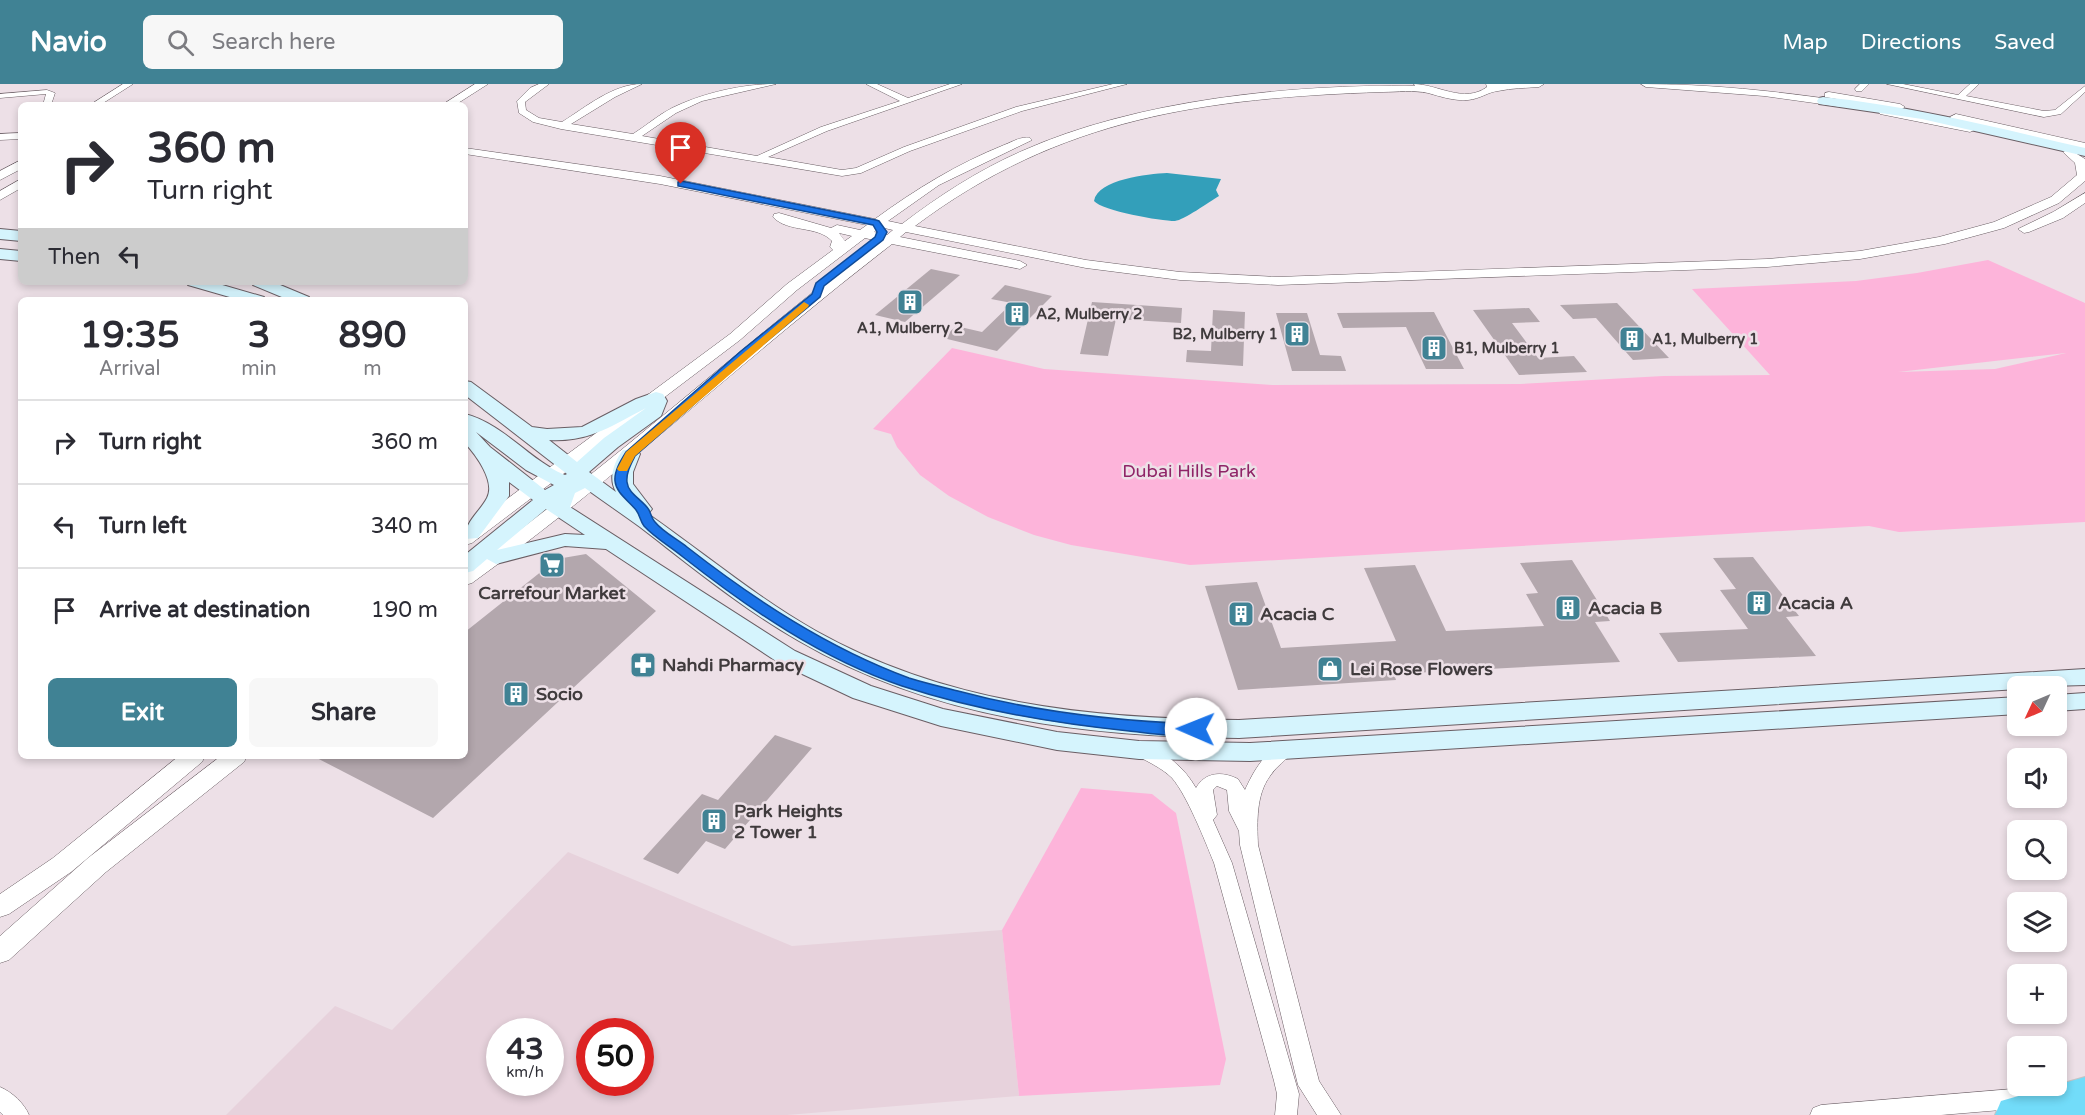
<!DOCTYPE html>
<meta charset="utf-8">
<style>
:root{--surface:#fff;--page:#f7f7f7;--text:#2b2b33;--muted:#7c7c81;--line:#e1e1e2;--accent:#408294}
body{margin:0;font-family:"Varela Round",sans-serif;background:var(--page);color:var(--text);height:100vh;display:flex;flex-direction:column;font-size:22px;white-space:nowrap}
*{box-sizing:border-box;margin:0}
p{font-size:20px;color:var(--muted)}
.icon{flex:none;width:33px;height:33px;fill:none;stroke:currentColor;stroke-width:2;stroke-linecap:round;stroke-linejoin:round}
.map{position:relative;flex:1;overflow:hidden}
.drawer{position:absolute;left:18px;top:213px;width:450px;height:462px;display:flex;flex-direction:column;background:var(--surface);border-radius:9px;box-shadow:0 3px 9px #0003}
.drawer>*{flex:none}
.top-card{position:absolute;left:18px;top:18px;width:450px;height:183px;border-radius:9px;box-shadow:0 3px 9px #0003;background:#fff;color:var(--text);overflow:hidden}
.needle{width:39px;rotate:226deg}
.controls{position:absolute;left:2007px;top:592px;display:grid;gap:12px}
.controls a{display:grid;place-items:center;width:60px;height:60px;border-radius:9px;background:var(--surface);box-shadow:0 3px 9px #0003;font-size:30px}
.speed{position:absolute;left:486px;top:934px;display:flex;gap:12px;font-size:30px;font-weight:700;text-align:center}
.speed>*{display:grid;place-content:center;width:78px;height:78px;border-radius:50%;background:var(--surface);box-shadow:0 3px 9px #0003;line-height:1}
.speed small{font-size:15px;font-weight:400}
.speed .limit{border:9px solid #d22;background:#fff;color:#111}
.pin{position:absolute;display:grid;place-items:center;width:51px;height:51px;color:#fff;margin:-62px -26px;border-radius:50% 50% 50% 0;rotate:-45deg;box-shadow:0 0 6px #0007}
.pin .icon{rotate:45deg}
.me{position:absolute;width:66px;margin:-33px;rotate:271deg;stroke-linejoin:round;filter:drop-shadow(0 0 4px #0008)}
.turn{display:flex;align-items:center;gap:21px;height:126px;padding:0 30px;font-size:27px}
.turn .icon{width:78px;height:78px;stroke-width:2.5}
.turn b{display:block;font-size:42px;line-height:51px}
.then{display:flex;align-items:center;height:57px;padding:0 30px;background:#0003;gap:12px;font-size:22px}
.eta{display:flex;justify-content:space-evenly;align-items:center;height:102px;text-align:center}
.eta b{font-size:36px;font-weight:700;line-height:42px}
.button{display:flex;gap:12px;margin-top:auto;padding:12px 30px}
.button a{flex:1;height:69px;border-radius:9px;background:var(--accent);color:#fff;font-size:24px;font-weight:700;line-height:69px;text-align:center}
.button a+a{background:var(--page);color:var(--text)}
ul{padding:0;list-style:none}
li{display:flex;align-items:center;gap:18px;height:84px;padding:0 30px;border-top:2px solid var(--line)}
li div{flex:1}
li b{display:block;font-size:22px}
li em{font-style:normal}
header{display:flex;align-items:center;gap:36px;box-sizing:border-box;height:84px;padding:0 30px;background:var(--accent);color:#fff}
header strong{font-size:28px}
nav{display:flex;gap:33px;margin-inline-start:auto;font-size:21px}
.search{width:420px;height:54px;background:var(--page);display:flex;align-items:center;gap:15px;box-sizing:border-box;padding:0 21px;border-radius:9px;color:var(--muted);font-size:22px}
.map>svg:first-child{display:block}
</style>
<header>
<strong>Navio</strong>
<div class="search"><svg class="icon" aria-label="search" viewBox="0 0 24 24"><circle cx="10" cy="10" r="6"/><path d="M15 15l6 6"/></svg>Search here</div>
<nav><a>Map</a><a>Directions</a><a>Saved</a></nav>
</header>
<div class="map">
<svg width="2085" height="1031" viewBox="0 0 2085 1031">
<rect width="100%" height="100%" fill="#ede0e7"/>
<path fill="#e7d2dc" fill-rule="evenodd" d="M 568,768 L 792,862 L 1002,846 L 1019,1012 L 787,1031 L 226,1031 L 335,922 L 392,946 ZM 500,948 L 550,948 L 550,999 L 500,999 ZM 590,948 L 640,948 L 640,999 L 590,999 Z"/>
<g fill="#fdb4da" fill-rule="evenodd">
<path d="M 1988,176 L 2085,219 L 2085,438 L 1899,448 L 1869,442 L 1190,481 L 1071,461 L 1034,451 L 988,433 L 949,412 L 920,391 L 897,363 L 891,350 L 873,345 L 952,264 L 1044,285 L 1272,301 L 1520,300 L 1663,292 L 1770,291 L 1692,205 L 1856,197 L 1917,189 ZM 2066,269 L 1995,285 L 1898,288 Z"/>
<polygon points="1081,704 1152,710 1176,729 1226,975 1220,1001 1019,1012 1002,846"/>
</g>
<path fill="#339fba" d="M 1167,89 L 1221,95 L 1216,106 L 1219,112 C 1209,118 1184,136 1175,137 C 1161,137 1102,127 1094,117 C 1098,95 1148,90 1167,89 Z"/>
<g fill="#b3a7ad">
<polygon points="931,185 960,191 905,238 875,231"/>
<polygon points="1005,201 1052,212 997,267 943,254 956,242 982,248 1012,219 991,215"/>
<polygon points="1092,218 1182,224 1181,239 1116,235 1108,272 1080,270"/>
<polygon points="1617,219 1669,274 1633,276 1596,234 1573,235 1560,221"/>
<polygon points="1529,224 1540,238 1512,239 1538,274 1574,272 1587,288 1519,291 1473,226"/>
<polygon points="1213,226 1245,228 1243,282 1186,278 1187,266 1211,267"/>
<polygon points="1434,228 1464,285 1426,285 1406,243 1343,244 1337,229"/>
<polygon points="1276,229 1307,229 1320,271 1341,272 1346,287 1292,287"/>
<polygon points="586,470 656,527 433,734 313,672 465,672 465,548 557,475"/>
<polygon points="1753,473 1799,532 1786,533 1816,572 1678,578 1659,549 1748,545 1720,506 1736,505 1713,474"/>
<polygon points="1572,476 1610,537 1595,538 1620,578 1394,590 1396,596 1238,606 1205,502 1257,498 1281,564 1396,557 1364,484 1415,481 1446,547 1544,542 1526,510 1538,509 1520,479"/>
<polygon points="775,651 812,664 725,765 706,757 678,790 643,775 702,710 718,716"/>
</g>
<g fill="none" stroke-linecap="round" stroke-linejoin="round">
<g stroke="#6a5e64" stroke-width="1">
<g id="minor">
<polygon points="123,0 133,0 100,21 90,21"/>
<path d="M 539,0 L 549,0 L 525,18 L 526,26 L 539,34 L 562,38 C 586,23 613,0 642,0 L 615,13 L 571,40 L 633,50 C 646,42 658,31 672,24 C 703,9 742,0 776,0 L 702,17 L 676,29 L 642,52 L 757,72 L 821,43 L 900,17 L 866,0 L 877,0 L 908,14 L 950,0 L 962,0 L 827,47 L 768,73 L 842,86 L 856,84 L 904,63 L 1016,23 L 1113,0 L 1127,0 L 1022,27 L 910,67 L 861,89 L 842,92 L 561,45 L 533,38 L 519,29 L 517,17 L 530,4 Z"/>
<polygon points="1860,0 1869,0 1862,7 1856,7 1855,5"/>
<polygon points="1887,0 1903,0 1958,11 1970,0 1979,0 1966,12 2044,27 2055,26 2085,2 2085,8 2061,30 2044,33"/>
<polygon points="47,6 55,9 51,21 43,21 46,10 0,14 0,10"/>
<path d="M 1142,661 C 1166,668 1184,683 1196,704 C 1205,688 1222,687 1238,695 L 1245,706 C 1252,690 1269,657 1290,663 L 1293,667 C 1287,676 1276,682 1270,692 C 1256,711 1257,738 1258,761 L 1319,997 L 1341,1031 L 1317,1031 L 1298,1001 L 1240,761 L 1239,747 L 1229,727 L 1227,706 L 1217,702 L 1213,706 L 1217,731 L 1213,736 L 1232,779 L 1299,1010 L 1297,1031 L 1275,1031 L 1277,1010 L 1274,997 L 1214,779 C 1205,757 1187,711 1172,694 C 1162,684 1148,678 1136,671 L 1133,667 L 1136,663 Z"/>
<path d="M 0,1003 C 12,1008 24,1019 29,1031 L 3,1031 L 0,1028 Z"/>
<polygon points="2025,1004 2033,1007 2036,1014 2033,1021 2025,1024 1941,1031 1810,1031 1813,1024 1821,1021"/>
</g>
</g>
<g stroke="#6a5e64" stroke-width="1">
<g id="tertiary">
<polygon points="475,0 488,0 455,21 442,21"/>
<path d="M 1414,0 C 1437,0 1464,20 1487,3 L 1486,0 L 1544,0 L 1539,3 C 1526,4 1512,4 1498,7 C 1488,8 1480,15 1468,16 C 1454,17 1442,13 1428,9 C 1414,6 1397,8 1383,8 C 1206,14 1060,33 915,142 L 1086,176 L 1180,188 L 1278,193 L 1767,175 L 1860,167 L 1939,153 L 1994,138 L 2051,113 L 2077,91 L 2075,79 L 2063,68 L 2069,65 L 2085,75 L 2085,97 L 2059,119 L 2004,144 L 1945,160 L 1860,175 L 1767,183 L 1278,201 L 1180,196 L 1086,184 L 906,148 L 900,153 L 1020,177 L 1027,181 L 1020,185 L 892,160 C 749,270 618,394 472,499 L 465,501 L 465,486 C 609,384 738,264 878,157 L 865,154 L 797,206 L 740,256 L 472,459 L 465,461 L 465,446 L 730,250 L 787,200 L 833,166 L 830,163 L 832,157 C 817,141 788,149 773,133 L 774,130 L 779,129 L 831,144 L 837,141 L 860,146 L 867,141 L 660,100 L 465,70 L 465,64 L 660,92 L 875,135 C 916,105 957,80 1004,61 C 1012,58 1021,52 1030,54 L 1032,56 L 939,101 L 888,137 L 902,140 C 940,111 979,86 1022,67 C 1136,16 1291,0 1415,2 ZM 880,143 L 893,146 L 887,151 L 874,148 ZM 839,149 L 852,152 L 845,157 Z"/>
<path d="M 1641,0 C 1709,0 1776,7 1843,17 L 1848,20 L 1843,23 L 1764,12 L 1646,3 Z"/>
<polygon points="1829,8 1900,20 1905,23 1900,26 1825,13 1825,9"/>
<polygon points="1884,25 1970,42 1976,45 1970,48 1880,30 1879,28"/>
<polygon points="1956,30 2085,59 2085,65 1952,35 1950,33"/>
<polygon points="21,49 21,55 0,56 0,50"/>
<polygon points="21,76 21,85 0,96 0,87"/>
<polygon points="21,95 21,104 0,116 0,107"/>
<polygon points="2085,109 2085,119 2063,134 2029,148 2024,149 2018,145 2053,128"/>
<polygon points="179,672 205,672 202,678 71,788 9,830 0,833 0,810 53,774"/>
<polygon points="221,672 247,672 244,678 106,788 9,876 0,879 0,852 88,774"/>
</g>
</g>
<g stroke="#6a5e64" stroke-width="2">
<g id="secondary">
<path d="M 1823,13 C 1912,22 1998,44 2085,64 L 2085,72 L 1922,35 L 1819,20 L 1817,17 L 1819,14 Z"/>
<polygon points="0,145 21,147 21,157 0,155"/>
<polygon points="0,165 21,167 21,177 0,175"/>
<polygon points="186,198 212,198 264,213 266,216 240,216 188,201"/>
<polygon points="251,198 273,198 309,213 311,216 289,216 253,201"/>
<path d="M 465,297 L 471,298 L 532,343 L 547,345 L 582,343 L 636,315 L 656,308 L 663,310 L 667,317 L 661,332 L 618,363 L 589,388 L 616,408 C 608,394 614,378 623,366 L 637,366 L 640,370 L 633,388 L 633,400 L 652,425 L 648,430 C 704,469 756,513 816,547 C 946,620 1093,635 1239,636 L 2085,585 L 2085,601 L 2018,603 L 2018,605 L 1239,654 C 1088,653 933,635 799,557 C 743,525 692,483 640,443 C 622,430 603,417 585,404 L 575,409 L 570,423 L 795,567 L 871,602 L 943,625 L 1057,648 L 1139,657 L 1250,659 L 2018,613 L 2018,630 L 1250,677 L 1139,675 L 1057,666 L 941,642 L 853,614 L 779,579 L 606,465 L 565,462 L 496,480 L 487,475 L 473,487 L 465,489 L 465,471 L 533,416 L 509,398 L 509,412 L 478,454 L 465,455 C 465,437 479,429 487,414 C 496,397 475,370 465,359 L 465,330 C 504,340 529,376 565,391 L 567,390 L 465,311 ZM 646,324 L 604,354 L 577,378 L 549,356 C 590,358 611,342 646,324 ZM 476,348 L 526,386 L 554,401 L 545,406 L 490,363 ZM 546,425 L 585,451 L 565,450 L 497,466 Z"/>
<polygon points="2085,609 2085,625 2056,627 2056,611"/>
</g>
</g>
<g stroke="#c6c4c5" stroke-width="2">
<polygon id="motorway" points="2085,993 2085,1031 1995,1031 2001,1017"/>
</g>
<use href="#minor" fill="#fff" fill-rule="evenodd"/>
<use href="#tertiary" fill="#fff" fill-rule="evenodd"/>
<use href="#secondary" fill="#d5f4fd" fill-rule="evenodd"/>
<use href="#motorway" fill="#72dcf9" fill-rule="evenodd"/>
</g>
<path fill="#1a73e8" stroke="#114b97" stroke-width="1.5" d="M 681,97 L 876,136 L 879,137 L 887,148 L 883,156 L 824,202 L 820,213 L 749,272 L 635,372 C 631,380 626,389 627,398 C 628,410 643,416 649,426 C 651,430 652,435 655,438 C 663,448 677,455 687,463 C 755,516 828,564 909,594 C 925,599 942,603 958,607 C 1036,628 1115,637 1196,640 L 1201,642 L 1203,645 L 1201,649 C 1182,655 1148,649 1129,647 C 1051,639 975,626 902,602 C 822,575 749,525 683,473 C 671,463 655,454 644,442 C 640,437 640,431 636,426 C 629,417 616,409 615,397 C 614,387 621,376 626,368 L 741,267 L 812,210 L 816,199 L 875,153 L 877,148 L 873,141 L 678,102 L 678,98 Z"/>
<polygon fill="#f59e0b" points="804,218 809,221 808,223 635,372 627,387 619,387 617,385 626,368"/>
<defs>
<g id="building-square" transform="scale(1.35)"><rect x="-9" y="-9" width="18" height="18" rx="4" fill="#408294" stroke="#ede0e7"/><path d="M-4-6H4V6H1V3H-1V6H-4ZM-2.5-4.3h1.7v1.8h-1.7ZM.8-4.3h1.7v1.8H.8ZM-2.5-1h1.7V.8h-1.7ZM.8-1h1.7V.8H.8Z" fill="#fff"/></g>
<g id="supermarket-square" transform="scale(1.35)"><rect x="-9" y="-9" width="18" height="18" rx="4" fill="#408294" stroke="#ede0e7"/><path d="M-6-5.5h2.5l.6 2H6L4.5 2H-2.5L-4.4-4H-6ZM-1.5 3.2a1.3 1.3 0 1 0 .1 0ZM3 3.2a1.3 1.3 0 1 0 .1 0Z" fill="#fff"/></g>
<g id="pharmacy-square" transform="scale(1.35)"><rect x="-9" y="-9" width="18" height="18" rx="4" fill="#408294" stroke="#ede0e7"/><path d="M-2-6h4v4h4v4h-4v4h-4v-4h-4v-4h4Z" fill="#fff"/></g>
<g id="shop-square" transform="scale(1.35)"><rect x="-9" y="-9" width="18" height="18" rx="4" fill="#408294" stroke="#ede0e7"/><path d="M-5-2.5h2.3a2.7 3.5 0 0 1 5.4 0H5L5.5 6h-11ZM-1.5-2.5h3a1.5 2.3 0 0 0-3 0Z" fill="#fff"/></g>
</defs>
<g fill-rule="evenodd">
<use href="#building-square" x="910" y="218"/>
<use href="#building-square" x="1017" y="230"/>
<use href="#building-square" x="1297" y="250"/>
<use href="#building-square" x="1632" y="255"/>
<use href="#building-square" x="1434" y="264"/>
<use href="#supermarket-square" x="552" y="481"/>
<use href="#building-square" x="1759" y="519"/>
<use href="#building-square" x="1568" y="524"/>
<use href="#building-square" x="1241" y="530"/>
<use href="#pharmacy-square" x="643" y="581"/>
<use href="#shop-square" x="1330" y="585"/>
<use href="#building-square" x="516" y="610"/>
<use href="#building-square" x="714" y="737"/>
</g>
<g text-anchor="middle" stroke-width="5" stroke-linejoin="round" paint-order="stroke">
<g font-size="15" font-weight="bold" fill="#403b3d" stroke="#ede0e7" text-anchor="start">
<text x="1036" y="235">A2, Mulberry 2</text>
<text x="910" y="249" text-anchor="middle">A1, Mulberry 2</text>
<text x="1278" y="255" text-anchor="end">B2, Mulberry 1</text>
<text x="1652" y="260">A1, Mulberry 1</text>
<text x="1454" y="269">B1, Mulberry 1</text>
</g>
<g font-size="18" fill="#8f2467" stroke="#ede0e7">
<text x="1189" y="393">Dubai Hills Park</text>
</g>
<g font-size="18" font-weight="bold" fill="#403b3d" stroke="#ede0e7" text-anchor="start">
<text x="552" y="515" text-anchor="middle">Carrefour Market</text>
<text x="1778" y="525">Acacia A</text>
<text x="1588" y="530">Acacia B</text>
<text x="1260" y="536">Acacia C</text>
<text x="662" y="587">Nahdi Pharmacy</text>
<text x="1350" y="591">Lei Rose Flowers</text>
<text x="536" y="616">Socio</text>
<text x="734" y="733">Park Heights<tspan x="734" dy="21">2 Tower 1</tspan></text>
</g>
</g>
</svg>
<div class="controls">
<a><svg class="needle" viewBox="-14 -14 28 28"><path d="M0-13l5 13h-10z" fill="#e53935"/><path d="M0 13l5-13h-10z" fill="#7c7c81"/></svg></a>
<a><svg class="icon" aria-label="sound" viewBox="0 0 24 24"><path d="M4 9h4l5-4v14l-5-4H4zM17 9q2 3 0 6"/></svg></a>
<a><svg class="icon" aria-label="search" viewBox="0 0 24 24"><circle cx="10" cy="10" r="6"/><path d="M15 15l6 6"/></svg></a>
<a><svg class="icon" aria-label="layers" viewBox="0 0 24 24"><path d="M12 4l9 5-9 5-9-5zM3 14l9 5 9-5"/></svg></a>
<a>+</a>
<a>−</a>
</div>
<div class="speed"><div>43<small>km/h</small></div><div class="limit">50</div></div>
<div class="pin" style="left:681px;top:100px;background:#d93025"><svg class="icon" aria-label="arrive" viewBox="0 0 24 24"><path d="M6 21V4h12l-3 4 3 4H6"/></svg></div>
<svg class="me" style="left:1196px;top:645px" viewBox="-20 -20 40 40"><circle r="19" fill="#fff"/><path d="M0-13L10 11 0 6-10 11z" fill="#1a73e8"/></svg>
<div class="top-card">
<div class="turn"><svg class="icon" aria-label="right" viewBox="0 0 24 24"><path d="M7 20v-9h11M14 6l5 5-5 5"/></svg><div><b>360 m</b>Turn right</div></div>
<div class="then">Then<svg class="icon" aria-label="left" viewBox="0 0 24 24"><path d="M17 20v-9H6M10 6l-5 5 5 5"/></svg></div>
</div>
<section class="drawer">
<div class="eta">
<div><b>19:35</b><p>Arrival</p></div>
<div><b>3</b><p>min</p></div>
<div><b>890</b><p>m</p></div>
</div>
<ul>
<li><svg class="icon" aria-label="right" viewBox="0 0 24 24"><path d="M7 20v-9h11M14 6l5 5-5 5"/></svg><div><b>Turn right</b></div><em>360 m</em></li>
<li><svg class="icon" aria-label="left" viewBox="0 0 24 24"><path d="M17 20v-9H6M10 6l-5 5 5 5"/></svg><div><b>Turn left</b></div><em>340 m</em></li>
<li><svg class="icon" aria-label="arrive" viewBox="0 0 24 24"><path d="M6 21V4h12l-3 4 3 4H6"/></svg><div><b>Arrive at destination</b></div><em>190 m</em></li>
</ul>
<div class="button"><a>Exit</a><a>Share</a></div>
</section>
</div>
